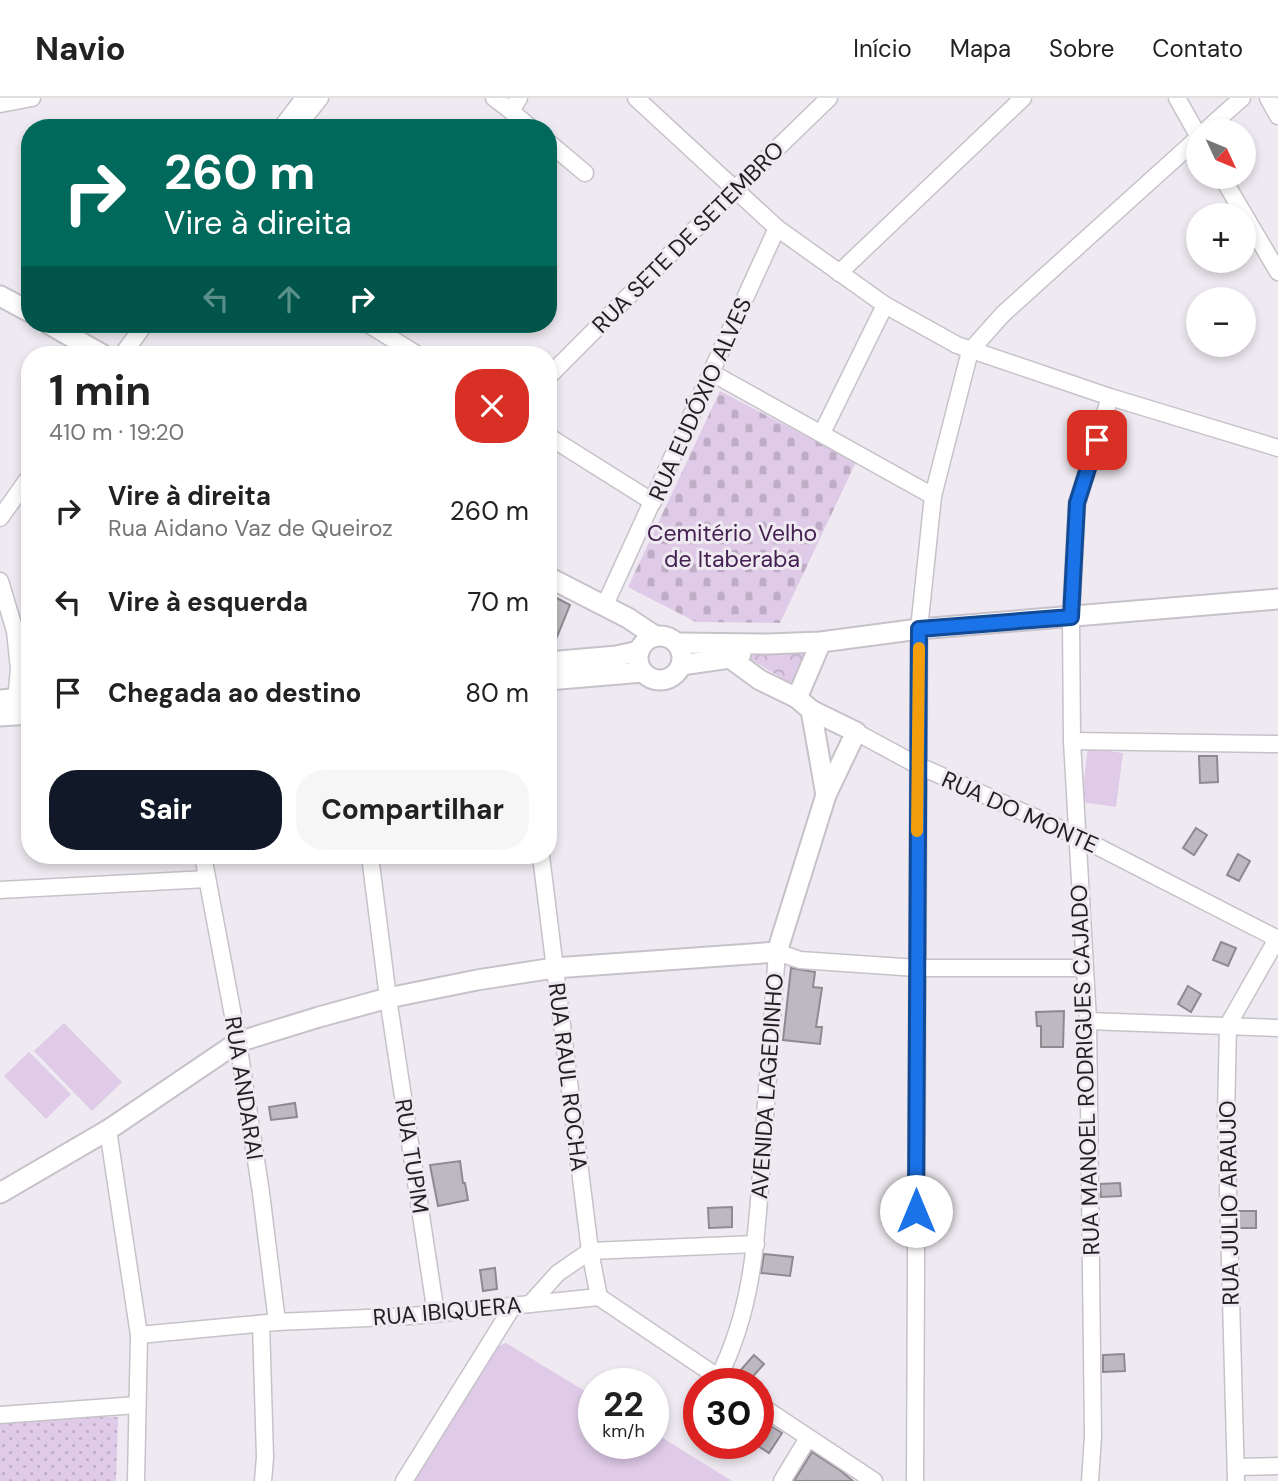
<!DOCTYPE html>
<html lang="pt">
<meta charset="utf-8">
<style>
:root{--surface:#fff;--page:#f6f6f6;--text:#222;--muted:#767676;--line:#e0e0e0;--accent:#111827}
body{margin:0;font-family:"DM Sans",sans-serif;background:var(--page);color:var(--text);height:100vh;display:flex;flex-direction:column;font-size:26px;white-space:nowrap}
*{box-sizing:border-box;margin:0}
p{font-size:23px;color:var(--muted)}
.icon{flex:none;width:38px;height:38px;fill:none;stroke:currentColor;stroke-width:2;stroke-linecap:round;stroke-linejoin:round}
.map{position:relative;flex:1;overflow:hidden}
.panel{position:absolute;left:21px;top:248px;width:536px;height:518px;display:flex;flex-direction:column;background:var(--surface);border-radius:28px;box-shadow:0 4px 10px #0003}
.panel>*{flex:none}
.guide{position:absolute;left:21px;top:21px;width:536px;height:214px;border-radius:28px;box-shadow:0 4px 10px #0003;background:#00695c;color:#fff;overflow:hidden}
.needle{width:46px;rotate:134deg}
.buttons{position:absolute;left:1186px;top:21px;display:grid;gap:14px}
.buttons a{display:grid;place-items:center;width:70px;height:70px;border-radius:50%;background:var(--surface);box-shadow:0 4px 10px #0003;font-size:35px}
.speed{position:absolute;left:578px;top:1270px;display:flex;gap:14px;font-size:35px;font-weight:700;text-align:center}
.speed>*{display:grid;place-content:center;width:91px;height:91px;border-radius:50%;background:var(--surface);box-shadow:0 4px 10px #0003;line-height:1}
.speed small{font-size:18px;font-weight:400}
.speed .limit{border:10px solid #d22;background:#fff;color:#111}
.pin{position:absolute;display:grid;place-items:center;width:60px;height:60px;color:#fff;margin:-30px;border-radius:14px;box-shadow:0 4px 10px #0006}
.me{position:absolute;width:77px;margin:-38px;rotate:0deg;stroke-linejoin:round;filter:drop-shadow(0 0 5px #0008)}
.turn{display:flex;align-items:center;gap:24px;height:147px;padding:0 28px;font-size:32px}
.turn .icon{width:91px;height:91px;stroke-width:2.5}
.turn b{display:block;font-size:49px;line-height:60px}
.lanes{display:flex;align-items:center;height:66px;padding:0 28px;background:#0003;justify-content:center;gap:35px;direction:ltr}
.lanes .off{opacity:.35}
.round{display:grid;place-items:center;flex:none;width:74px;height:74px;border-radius:28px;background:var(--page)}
.summary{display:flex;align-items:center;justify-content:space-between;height:119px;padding:0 28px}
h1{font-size:42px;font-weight:700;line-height:52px}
.cta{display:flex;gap:14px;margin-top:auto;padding:14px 28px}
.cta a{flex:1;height:80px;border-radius:28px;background:var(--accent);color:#fff;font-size:28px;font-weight:700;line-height:80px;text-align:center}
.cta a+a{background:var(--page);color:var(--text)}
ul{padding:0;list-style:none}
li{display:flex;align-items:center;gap:21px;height:91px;padding:0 28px}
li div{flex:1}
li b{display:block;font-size:26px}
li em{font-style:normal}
header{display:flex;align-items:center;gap:42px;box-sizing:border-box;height:98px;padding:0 35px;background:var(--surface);border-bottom:2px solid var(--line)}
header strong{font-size:33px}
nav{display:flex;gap:38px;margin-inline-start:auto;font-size:24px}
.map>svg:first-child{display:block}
</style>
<header>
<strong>Navio</strong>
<nav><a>Início</a><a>Mapa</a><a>Sobre</a><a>Contato</a></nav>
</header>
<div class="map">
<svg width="1278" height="1383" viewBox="0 0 1278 1383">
<defs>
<pattern id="grass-dots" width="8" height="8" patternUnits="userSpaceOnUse" patternTransform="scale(1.75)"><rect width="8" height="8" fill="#dfcae7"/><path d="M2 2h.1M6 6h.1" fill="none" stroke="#bfadc6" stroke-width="1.8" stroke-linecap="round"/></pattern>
<pattern id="cemetery-stones" width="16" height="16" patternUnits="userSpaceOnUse" patternTransform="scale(1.75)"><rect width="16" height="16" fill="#dfcae7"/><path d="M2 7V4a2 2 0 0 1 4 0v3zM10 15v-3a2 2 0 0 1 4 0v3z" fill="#bfadc6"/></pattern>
<pattern id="park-crowns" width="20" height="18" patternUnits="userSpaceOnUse" patternTransform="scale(1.75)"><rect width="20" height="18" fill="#dfcae7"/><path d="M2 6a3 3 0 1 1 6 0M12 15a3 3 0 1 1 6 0" fill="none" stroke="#bfadc6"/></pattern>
</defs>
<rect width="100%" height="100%" fill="#efeaf1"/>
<polygon fill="url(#grass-dots)" points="0,1319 118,1319 116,1383 0,1383"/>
<polygon fill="url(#cemetery-stones)" points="720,293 856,364 780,525 696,524 628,489"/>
<polygon fill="url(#park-crowns)" points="803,545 807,549 794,583 788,584 749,560 750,556"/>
<g fill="#dfcae7">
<polygon points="1088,650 1123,655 1116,709 1081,704"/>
<polygon points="64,925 122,984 92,1013 34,953"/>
<polygon points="29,954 71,996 46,1021 4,978"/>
<polygon points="506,1245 593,1298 593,1346 653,1346 653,1334 732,1383 411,1383 491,1251"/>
</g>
<g fill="#beb9c0" stroke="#8e8a90" stroke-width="2">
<polygon points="553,498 570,507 552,551 548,552 548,508"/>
<polygon points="1199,658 1217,658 1218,684 1200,685"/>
<polygon points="1196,730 1207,737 1194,757 1183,750"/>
<polygon points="1238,756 1250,763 1239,783 1227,777"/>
<polygon points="1221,844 1236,850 1228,868 1213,862"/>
<polygon points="791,870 815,874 813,889 822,890 816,929 822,929 820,946 783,942"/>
<polygon points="1188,888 1201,896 1191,914 1178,906"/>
<polygon points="1064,913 1063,949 1041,949 1041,928 1037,928 1036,914"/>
<polygon points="295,1005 297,1019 271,1022 269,1009"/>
<polygon points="460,1063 463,1085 465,1085 468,1102 438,1108 430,1067"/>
<polygon points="1120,1085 1121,1098 1101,1099 1100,1086"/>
<polygon points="732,1109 732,1129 709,1130 708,1110"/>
<polygon points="1239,1113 1256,1113 1256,1130 1240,1130"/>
<polygon points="764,1156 793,1159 790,1178 761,1175"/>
<polygon points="495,1170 497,1191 483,1193 480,1172"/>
<polygon points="1124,1256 1125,1273 1103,1274 1103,1257"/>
<polygon points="754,1257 764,1266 749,1283 739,1274"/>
<polygon points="771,1328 782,1335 769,1355 758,1348"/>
<polygon points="812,1354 841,1373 853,1383 794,1383"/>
</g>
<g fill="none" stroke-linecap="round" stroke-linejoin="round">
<g stroke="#c7c2c9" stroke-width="19">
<g id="minor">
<polyline points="494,0 511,13"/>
<polyline points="519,0 511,13 531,30"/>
<polyline points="636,0 777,130 885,207 957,247 1110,299 1278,350"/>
<polyline points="1177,0 1199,39"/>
<polyline points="1268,0 1278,18"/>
<polyline points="0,6 32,0"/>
<polyline points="281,30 304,0"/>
<polyline points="296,30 320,0"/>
<polyline points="1205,33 1242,0"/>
<polyline points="548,44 585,75"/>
<polyline points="1222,79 1278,174"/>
<polyline points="839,175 1023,0"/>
<polyline points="368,226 418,257"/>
<polyline points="122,257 145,226"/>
<polyline points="712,275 933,398"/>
<polyline points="548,279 736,90 829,0"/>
<polyline points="822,335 885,207"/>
<polyline points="548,338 653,404"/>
<polyline points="0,420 30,378"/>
<polyline points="0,483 15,533 19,571 15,611"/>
<polyline points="604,509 777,130"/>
<polyline points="856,634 917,667 1077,738 1278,841"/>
<polyline points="1072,643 1278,646"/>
<polyline points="203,758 238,944 261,1095 277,1224"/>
<polyline points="370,758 388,900 436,1216"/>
<polyline points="541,758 590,1153 599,1199"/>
<polyline points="0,792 207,781"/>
<polyline points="1088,923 1278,930"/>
<polyline points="108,1032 139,1237 136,1383"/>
<polyline points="530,1206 558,1175 590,1153 756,1146"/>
<polyline points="261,1226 265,1359 263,1383"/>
<polyline points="139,1237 277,1224 412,1218 599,1199 728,1286"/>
<path d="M 718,1280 C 756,1206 757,1127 763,1046 C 768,982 772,918 777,854 L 800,862 L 917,870 L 1084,870"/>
<polyline points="758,1306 874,1383"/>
<polyline points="0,1317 137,1307"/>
<polyline points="1236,1369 1278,1368"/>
<polyline points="404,1383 513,1208"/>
<polyline points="782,1383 808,1340"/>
<polyline points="915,1383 919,531 933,398 970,253 1003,216 1199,39"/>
<polyline points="1090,1383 1093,1338 1088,923 1072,643 1071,519 1077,405 1110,299"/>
<polyline points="1236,1383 1226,1018 1228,927 1277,841"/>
</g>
</g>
<g stroke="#c7c2c9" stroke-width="23">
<g id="tertiary">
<polyline points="0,198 30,214"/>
<polyline points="49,226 103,257"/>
<polyline points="548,479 628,520 655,538"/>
<circle cx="660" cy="560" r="22"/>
<polyline points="677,545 768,546 821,544 919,531 1278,501"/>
<polyline points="548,564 617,558 639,553"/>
<polyline points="681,567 730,560 741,556"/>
<polyline points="548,582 643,574"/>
<polyline points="797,600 821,544"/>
<polyline points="0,602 30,599"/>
<polyline points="811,612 826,697"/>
<polyline points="0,618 30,616"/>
<polyline points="0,1095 108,1032 238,944 319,919 388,900 477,882 554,870 777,854 826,697 856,634 811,612 797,600 760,582 730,560"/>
</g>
</g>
<use href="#minor" stroke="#fff" stroke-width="16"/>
<use href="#tertiary" stroke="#fff" stroke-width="19"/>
</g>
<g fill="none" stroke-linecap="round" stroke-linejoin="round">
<g stroke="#114b97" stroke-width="18">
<polyline id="route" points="916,1113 919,531 1071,519 1077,405 1097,342"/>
</g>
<use href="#route" stroke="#1a73e8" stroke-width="12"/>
<polyline stroke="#f59e0b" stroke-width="12" points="917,733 919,550"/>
</g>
<g text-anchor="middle" stroke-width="6" stroke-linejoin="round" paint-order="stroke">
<g font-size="23" fill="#211f22" stroke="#efeaf1">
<text transform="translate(688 139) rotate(-45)" y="8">RUA SETE DE SETEMBRO</text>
<text transform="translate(700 301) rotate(-66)" y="8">RUA EUDÓXIO ALVES</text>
<text transform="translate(1020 714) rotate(24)" y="8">RUA DO MONTE</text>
<text transform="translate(1085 972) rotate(-92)" y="8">RUA MANOEL RODRIGUES CAJADO</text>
<text transform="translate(568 979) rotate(83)" y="8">RUA RAUL ROCHA</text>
<text transform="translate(767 988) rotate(-86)" y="8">AVENIDA LAGEDINHO</text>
<text transform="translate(244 990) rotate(81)" y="8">RUA ANDARAI</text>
<text transform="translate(412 1058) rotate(81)" y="8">RUA TUPIM</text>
<text transform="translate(1229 1105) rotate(-91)" y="8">RUA JULIO ARAUJO</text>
<text transform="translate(447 1213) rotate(-5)" y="8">RUA IBIQUERA</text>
</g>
<g font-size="23" fill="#452052" stroke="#efeaf1">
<text x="732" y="443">Cemitério Velho<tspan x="732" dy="26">de Itaberaba</tspan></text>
</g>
</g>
</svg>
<div class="buttons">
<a><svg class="needle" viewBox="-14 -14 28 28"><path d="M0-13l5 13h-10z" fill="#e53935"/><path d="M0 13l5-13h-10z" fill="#767676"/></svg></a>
<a>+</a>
<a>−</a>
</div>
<div class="speed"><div>22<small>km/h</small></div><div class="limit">30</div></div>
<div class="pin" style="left:1097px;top:342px;background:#d93025"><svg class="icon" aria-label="arrive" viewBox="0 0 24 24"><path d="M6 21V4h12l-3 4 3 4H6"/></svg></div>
<svg class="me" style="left:916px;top:1113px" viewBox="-20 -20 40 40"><circle r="19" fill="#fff"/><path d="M0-13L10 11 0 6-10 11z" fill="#1a73e8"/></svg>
<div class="guide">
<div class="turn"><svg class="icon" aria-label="right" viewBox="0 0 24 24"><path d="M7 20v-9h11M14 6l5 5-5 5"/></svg><div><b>260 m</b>Vire à direita</div></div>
<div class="lanes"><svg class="icon off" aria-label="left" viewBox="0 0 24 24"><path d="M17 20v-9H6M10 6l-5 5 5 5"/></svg><svg class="icon off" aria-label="ahead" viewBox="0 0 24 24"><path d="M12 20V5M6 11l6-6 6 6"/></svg><svg class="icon" aria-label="right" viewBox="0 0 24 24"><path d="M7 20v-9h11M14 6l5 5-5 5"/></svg></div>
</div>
<section class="panel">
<div class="summary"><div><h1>1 min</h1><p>410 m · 19:20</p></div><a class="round" style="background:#d93025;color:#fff"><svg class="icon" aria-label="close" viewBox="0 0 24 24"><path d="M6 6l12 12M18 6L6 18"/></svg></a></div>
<ul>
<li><svg class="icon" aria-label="right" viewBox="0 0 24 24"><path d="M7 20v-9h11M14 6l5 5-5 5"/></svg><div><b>Vire à direita</b><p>Rua Aidano Vaz de Queiroz</p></div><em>260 m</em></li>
<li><svg class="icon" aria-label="left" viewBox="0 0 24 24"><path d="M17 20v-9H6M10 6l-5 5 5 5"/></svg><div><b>Vire à esquerda</b></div><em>70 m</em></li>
<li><svg class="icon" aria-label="arrive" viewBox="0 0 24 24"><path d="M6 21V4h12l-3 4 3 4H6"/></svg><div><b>Chegada ao destino</b></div><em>80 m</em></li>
</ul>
<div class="cta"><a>Sair</a><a>Compartilhar</a></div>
</section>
</div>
